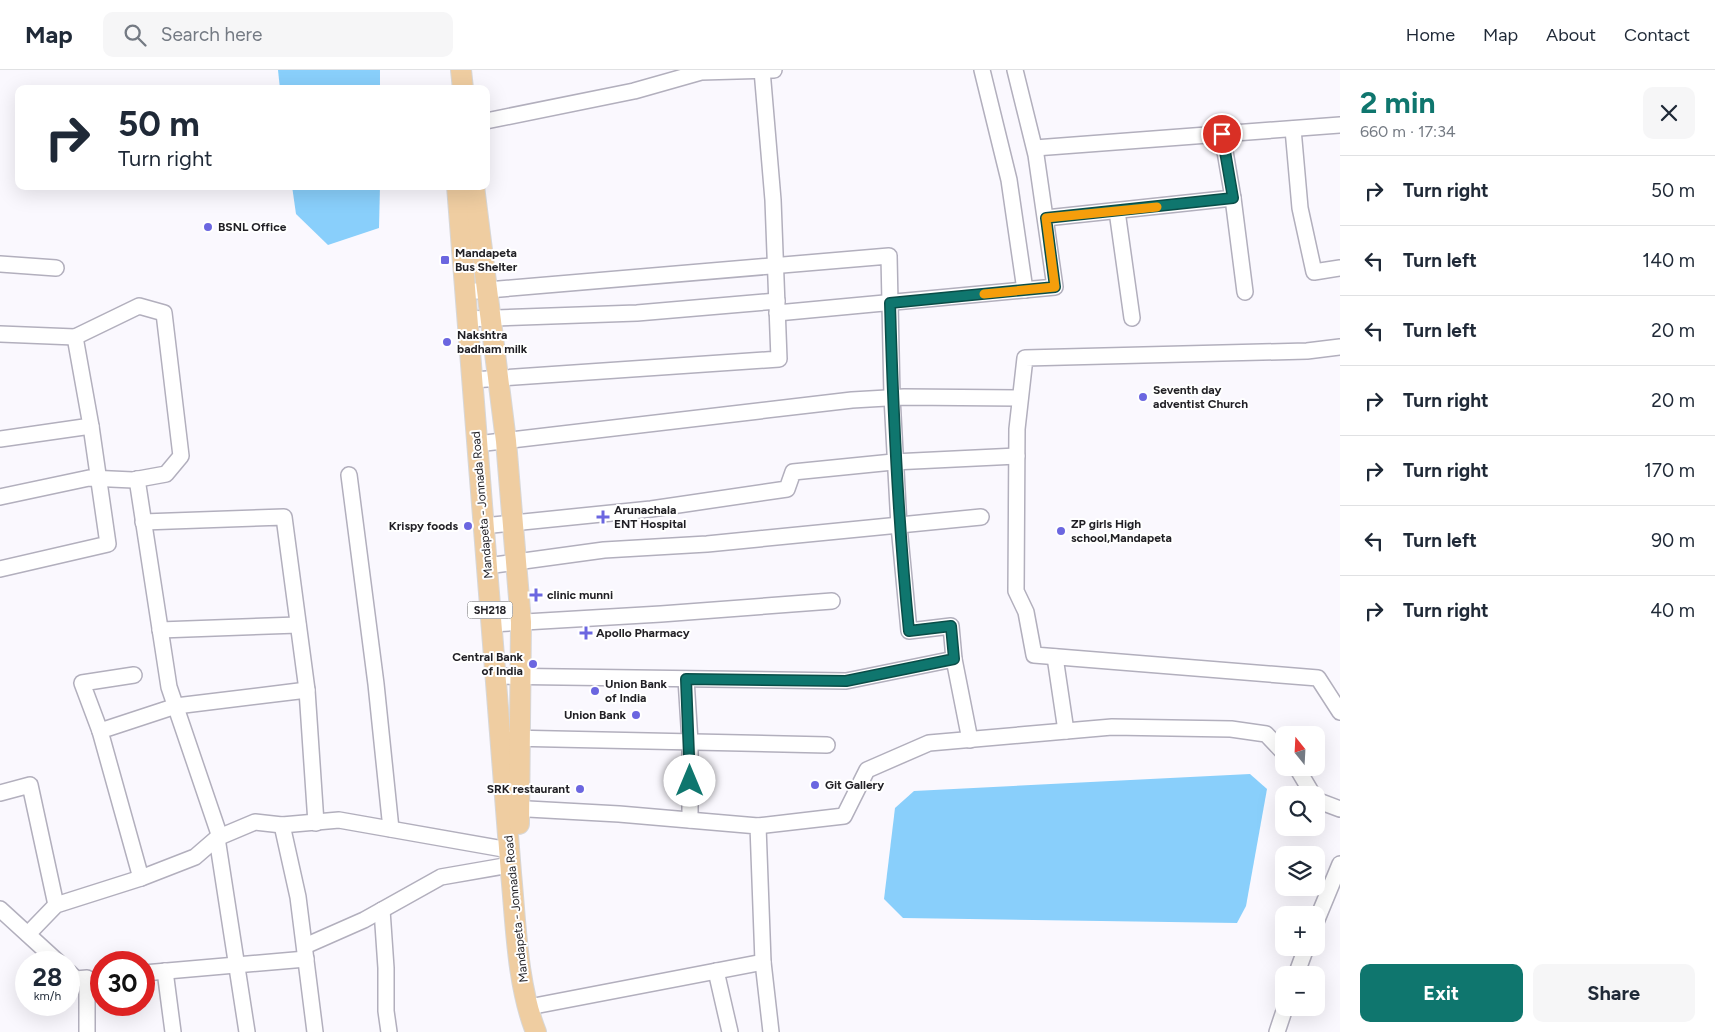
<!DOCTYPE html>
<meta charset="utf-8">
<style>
:root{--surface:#fff;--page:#f6f6f7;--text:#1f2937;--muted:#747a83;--line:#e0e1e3;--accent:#0f766e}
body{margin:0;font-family:Figtree,sans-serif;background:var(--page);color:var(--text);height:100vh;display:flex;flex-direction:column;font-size:19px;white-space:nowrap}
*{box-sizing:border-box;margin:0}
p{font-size:16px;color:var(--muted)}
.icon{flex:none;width:28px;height:28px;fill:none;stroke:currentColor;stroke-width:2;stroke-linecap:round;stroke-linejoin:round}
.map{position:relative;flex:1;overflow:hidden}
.drawer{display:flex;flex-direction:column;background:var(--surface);width:375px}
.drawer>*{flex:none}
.banner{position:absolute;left:15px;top:15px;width:475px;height:105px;border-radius:10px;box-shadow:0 5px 20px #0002;background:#fff;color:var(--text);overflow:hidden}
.needle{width:32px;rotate:342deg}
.controls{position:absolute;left:1275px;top:656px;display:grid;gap:10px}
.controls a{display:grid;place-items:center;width:50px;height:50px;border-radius:10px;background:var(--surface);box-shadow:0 5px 20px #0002;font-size:25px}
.speed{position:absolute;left:15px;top:881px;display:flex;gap:10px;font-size:25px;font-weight:700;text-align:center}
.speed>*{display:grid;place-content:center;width:65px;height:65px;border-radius:50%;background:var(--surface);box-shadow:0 5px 20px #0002;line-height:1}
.speed small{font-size:12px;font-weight:400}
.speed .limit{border:8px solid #d22;background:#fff;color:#111}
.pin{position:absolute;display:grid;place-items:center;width:42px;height:42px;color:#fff;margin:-21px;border:2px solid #fff;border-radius:50%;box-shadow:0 1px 5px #0007}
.me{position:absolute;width:55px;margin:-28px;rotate:0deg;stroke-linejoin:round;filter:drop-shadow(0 0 4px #0008)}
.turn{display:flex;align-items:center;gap:18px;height:105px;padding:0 20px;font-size:22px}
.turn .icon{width:65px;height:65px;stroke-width:2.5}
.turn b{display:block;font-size:35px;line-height:42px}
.round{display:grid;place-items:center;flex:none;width:52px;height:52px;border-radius:10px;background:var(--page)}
.overview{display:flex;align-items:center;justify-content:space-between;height:85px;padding:0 20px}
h1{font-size:30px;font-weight:700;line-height:38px;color:var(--accent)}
.action{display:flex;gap:10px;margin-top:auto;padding:10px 20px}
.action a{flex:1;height:58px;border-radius:10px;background:var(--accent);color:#fff;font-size:20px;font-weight:700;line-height:58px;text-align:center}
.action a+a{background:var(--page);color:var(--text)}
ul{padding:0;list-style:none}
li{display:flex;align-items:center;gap:15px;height:70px;padding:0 20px;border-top:1px solid var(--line)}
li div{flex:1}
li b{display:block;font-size:19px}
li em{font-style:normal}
header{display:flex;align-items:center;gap:30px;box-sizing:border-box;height:70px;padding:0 25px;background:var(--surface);border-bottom:1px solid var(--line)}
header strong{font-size:24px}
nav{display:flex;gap:28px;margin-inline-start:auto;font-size:18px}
.search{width:350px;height:45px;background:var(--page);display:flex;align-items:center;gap:12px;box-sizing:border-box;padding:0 18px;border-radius:10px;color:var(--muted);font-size:19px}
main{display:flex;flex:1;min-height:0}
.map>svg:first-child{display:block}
</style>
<header>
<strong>Map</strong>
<div class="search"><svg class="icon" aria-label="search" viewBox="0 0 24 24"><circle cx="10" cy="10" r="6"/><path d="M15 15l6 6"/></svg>Search here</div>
<nav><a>Home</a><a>Map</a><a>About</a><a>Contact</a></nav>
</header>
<main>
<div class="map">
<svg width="1340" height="962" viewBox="0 0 1340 962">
<rect width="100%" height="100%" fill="#faf8fe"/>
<g fill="#89cffb">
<polygon points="278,0 380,0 380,19 280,19"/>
<polygon points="292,116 380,116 379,158 328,175 296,144"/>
<polygon points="1250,704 1267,719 1246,836 1237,853 903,848 884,829 895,738 914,721"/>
</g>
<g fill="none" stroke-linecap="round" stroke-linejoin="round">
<g stroke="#b2afbd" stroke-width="18">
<g id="minor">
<polyline points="982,0 1009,110 1025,220"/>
<polyline points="486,51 634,21 701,2 774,0"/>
<polyline points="1293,59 1300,138 1314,202 1340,198"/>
<polyline points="1035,78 1340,55"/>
<polyline points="1233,128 1245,222"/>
<polyline points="1117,141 1132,248"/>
<polyline points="1046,148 1233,128 1222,64"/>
<polyline points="0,194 56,198"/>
<polyline points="476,221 889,186 892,327 899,456 909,561 951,556 954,589"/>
<polyline points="777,243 1055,217 1036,85 1015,0"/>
<polyline points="467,249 637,243 777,231"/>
<polyline points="0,264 75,267 139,236 164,243 181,386 166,404 133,410 89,408 0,427"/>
<polyline points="1340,277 1307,281 1025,288 1017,359 1016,521 1026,542 1034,585 1318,608 1340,642"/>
<polyline points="472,310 779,289 773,130 762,0"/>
<polyline points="0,369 91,356 75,267"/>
<polyline points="477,374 852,330 904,327 1020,328"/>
<polyline points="349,405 376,614 391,759"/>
<polyline points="137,409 169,617 220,767"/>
<polyline points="143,452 284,447 307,620"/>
<polyline points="483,456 651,439 787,419 793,402 893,392 1017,386"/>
<polyline points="487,496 604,480 707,474 981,447"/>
<polyline points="0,499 108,474 91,356"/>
<polyline points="491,554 661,544 832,531"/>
<polyline points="160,560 298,555"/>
<polyline points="1055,587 1066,661"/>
<polyline points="495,606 846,611 954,589 970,670"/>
<polyline points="686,609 690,672 690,750"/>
<polyline points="100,661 82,613 134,605"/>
<polyline points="509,668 827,675"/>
<polyline points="1297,698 1313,725"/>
<polyline points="0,723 30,715 56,835"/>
<polyline points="1316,730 1340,739"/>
<polyline points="510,738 619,744 758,756 763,892 529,937"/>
<polyline points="282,755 298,827 315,962"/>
<polyline points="758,756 844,746 867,700 929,673 1112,657 1231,659 1266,664 1284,683"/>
<polyline points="217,768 247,962"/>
<polyline points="141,808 100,661 176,636 307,620 316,753"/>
<polyline points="0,839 58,892"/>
<polyline points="382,840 386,898 386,941 389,962"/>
<polyline points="1316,852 1340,794"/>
<polyline points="28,864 56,835 141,808 195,787 217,768 255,752 282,755 339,750 509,780"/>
<polyline points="305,876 364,850 441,807 510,795"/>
<polyline points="763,892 771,962"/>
<polyline points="165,901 173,962"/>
<polyline points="716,901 730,962"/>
<polyline points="69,902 76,909 87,908 87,962"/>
<polyline points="144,903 306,889"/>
<polyline points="1296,905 1306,878"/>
<polyline points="1277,962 1285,938"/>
</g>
</g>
<g stroke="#d7d7d8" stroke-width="22">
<g id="major">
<polyline points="461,0 463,19"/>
<path d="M 457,116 L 511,803 C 516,854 517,915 536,962"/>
<polyline points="474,116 506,371 521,552 519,754"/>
</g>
</g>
<use href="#minor" stroke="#fff" stroke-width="15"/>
<use href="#major" stroke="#efcda1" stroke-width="20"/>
</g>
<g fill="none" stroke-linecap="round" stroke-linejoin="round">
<g stroke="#0a4d48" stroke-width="12">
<path id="route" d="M 690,711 L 686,609 L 846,611 L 954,589 L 951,556 L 909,561 C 898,452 893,343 890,233 L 1055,217 L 1046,148 L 1233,128 L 1222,64"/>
</g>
<use href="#route" stroke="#0f766e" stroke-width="9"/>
<polyline stroke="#f59e0b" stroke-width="9" points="984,224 1055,217 1046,148 1157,137"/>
</g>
<g fill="#6b66e0" stroke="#fff" stroke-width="2">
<circle cx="208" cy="157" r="5"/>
<rect x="440" y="185" width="10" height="10" rx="2.5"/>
<circle cx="447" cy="272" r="5"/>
<circle cx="1143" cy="327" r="5"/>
<path d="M600.5 439.5h5v5h5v5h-5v5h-5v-5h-5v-5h5z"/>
<circle cx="468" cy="456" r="5"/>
<circle cx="1061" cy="461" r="5"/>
<path d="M533.5 517.5h5v5h5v5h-5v5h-5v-5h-5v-5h5z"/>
<path d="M583.5 555.5h5v5h5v5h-5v5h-5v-5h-5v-5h5z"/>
<circle cx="533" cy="594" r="5"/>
<circle cx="595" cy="621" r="5"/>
<circle cx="636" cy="645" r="5"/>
<circle cx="815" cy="715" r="5"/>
<circle cx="580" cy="719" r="5"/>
</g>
<g text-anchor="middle" stroke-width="4" stroke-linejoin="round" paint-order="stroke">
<rect fill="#fff" stroke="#636266" stroke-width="1" x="467.5" y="531.5" width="45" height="17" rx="4"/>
<g font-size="11" font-weight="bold" fill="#201f24">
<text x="490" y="544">SH218</text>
</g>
<g font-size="12" font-weight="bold" fill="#201f24" stroke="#fff" text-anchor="start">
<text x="218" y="161">BSNL Office</text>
<text x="455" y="187">Mandapeta<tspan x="455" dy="14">Bus Shelter</tspan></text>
<text x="457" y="269">Nakshtra<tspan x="457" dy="14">badham milk</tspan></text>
<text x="1153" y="324">Seventh day<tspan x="1153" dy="14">adventist Church</tspan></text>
<text x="614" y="444">Arunachala<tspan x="614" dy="14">ENT Hospital</tspan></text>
<text x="1071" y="458">ZP girls High<tspan x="1071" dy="14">school,Mandapeta</tspan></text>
<text x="458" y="460" text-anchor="end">Krispy foods</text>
<text x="547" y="529">clinic munni</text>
<text x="596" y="567">Apollo Pharmacy</text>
<text x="523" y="591" text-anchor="end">Central Bank<tspan x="523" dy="14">of India</tspan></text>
<text x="605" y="618">Union Bank<tspan x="605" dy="14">of India</tspan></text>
<text x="626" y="649" text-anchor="end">Union Bank</text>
<text x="825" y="719">Git Gallery</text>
<text x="570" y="723" text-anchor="end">SRK restaurant</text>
</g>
<g font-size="12" fill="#201f24" stroke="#fff">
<text transform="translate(482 435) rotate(-95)" y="4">Mandapeta - Jonnada Road</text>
<text transform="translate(516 839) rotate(-96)" y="4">Mandapeta - Jonnada Road</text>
</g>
</g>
</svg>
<div class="controls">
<a><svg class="needle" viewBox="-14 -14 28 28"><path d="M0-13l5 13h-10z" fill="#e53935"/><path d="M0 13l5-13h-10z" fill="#747a83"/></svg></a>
<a><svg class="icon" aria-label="search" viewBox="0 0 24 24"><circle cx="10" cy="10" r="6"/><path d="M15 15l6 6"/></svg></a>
<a><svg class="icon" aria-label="layers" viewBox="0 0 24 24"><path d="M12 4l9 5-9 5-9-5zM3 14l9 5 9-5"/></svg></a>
<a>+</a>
<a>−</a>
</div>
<div class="speed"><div>28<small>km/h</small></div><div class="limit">30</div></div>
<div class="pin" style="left:1222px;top:64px;background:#d93025"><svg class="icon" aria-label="arrive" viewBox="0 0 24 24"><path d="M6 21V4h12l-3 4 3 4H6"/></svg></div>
<svg class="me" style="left:690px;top:711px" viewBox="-20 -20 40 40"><circle r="19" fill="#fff"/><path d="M0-13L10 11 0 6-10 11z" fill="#0f766e"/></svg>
<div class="banner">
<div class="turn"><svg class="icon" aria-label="right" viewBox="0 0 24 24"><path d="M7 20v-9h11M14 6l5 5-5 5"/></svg><div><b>50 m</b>Turn right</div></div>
</div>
</div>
<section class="drawer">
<div class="overview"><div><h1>2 min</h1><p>660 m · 17:34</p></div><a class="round"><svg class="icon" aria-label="close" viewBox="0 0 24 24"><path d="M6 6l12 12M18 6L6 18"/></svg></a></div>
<ul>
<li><svg class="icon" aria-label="right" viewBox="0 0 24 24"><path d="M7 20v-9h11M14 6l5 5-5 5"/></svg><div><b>Turn right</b></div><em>50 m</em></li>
<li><svg class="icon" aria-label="left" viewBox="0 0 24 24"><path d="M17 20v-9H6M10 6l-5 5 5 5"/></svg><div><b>Turn left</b></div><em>140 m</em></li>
<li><svg class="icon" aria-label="left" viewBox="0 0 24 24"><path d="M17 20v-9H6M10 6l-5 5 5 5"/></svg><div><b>Turn left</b></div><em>20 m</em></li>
<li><svg class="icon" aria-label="right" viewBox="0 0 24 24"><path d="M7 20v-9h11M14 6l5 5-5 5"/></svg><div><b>Turn right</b></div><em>20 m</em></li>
<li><svg class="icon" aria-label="right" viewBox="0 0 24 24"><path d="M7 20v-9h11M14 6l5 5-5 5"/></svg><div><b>Turn right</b></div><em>170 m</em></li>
<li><svg class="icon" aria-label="left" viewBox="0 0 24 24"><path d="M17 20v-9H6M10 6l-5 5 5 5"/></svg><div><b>Turn left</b></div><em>90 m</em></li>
<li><svg class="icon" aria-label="right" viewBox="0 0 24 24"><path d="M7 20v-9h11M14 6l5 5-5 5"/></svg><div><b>Turn right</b></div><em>40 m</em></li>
</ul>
<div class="action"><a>Exit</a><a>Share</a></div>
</section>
</main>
